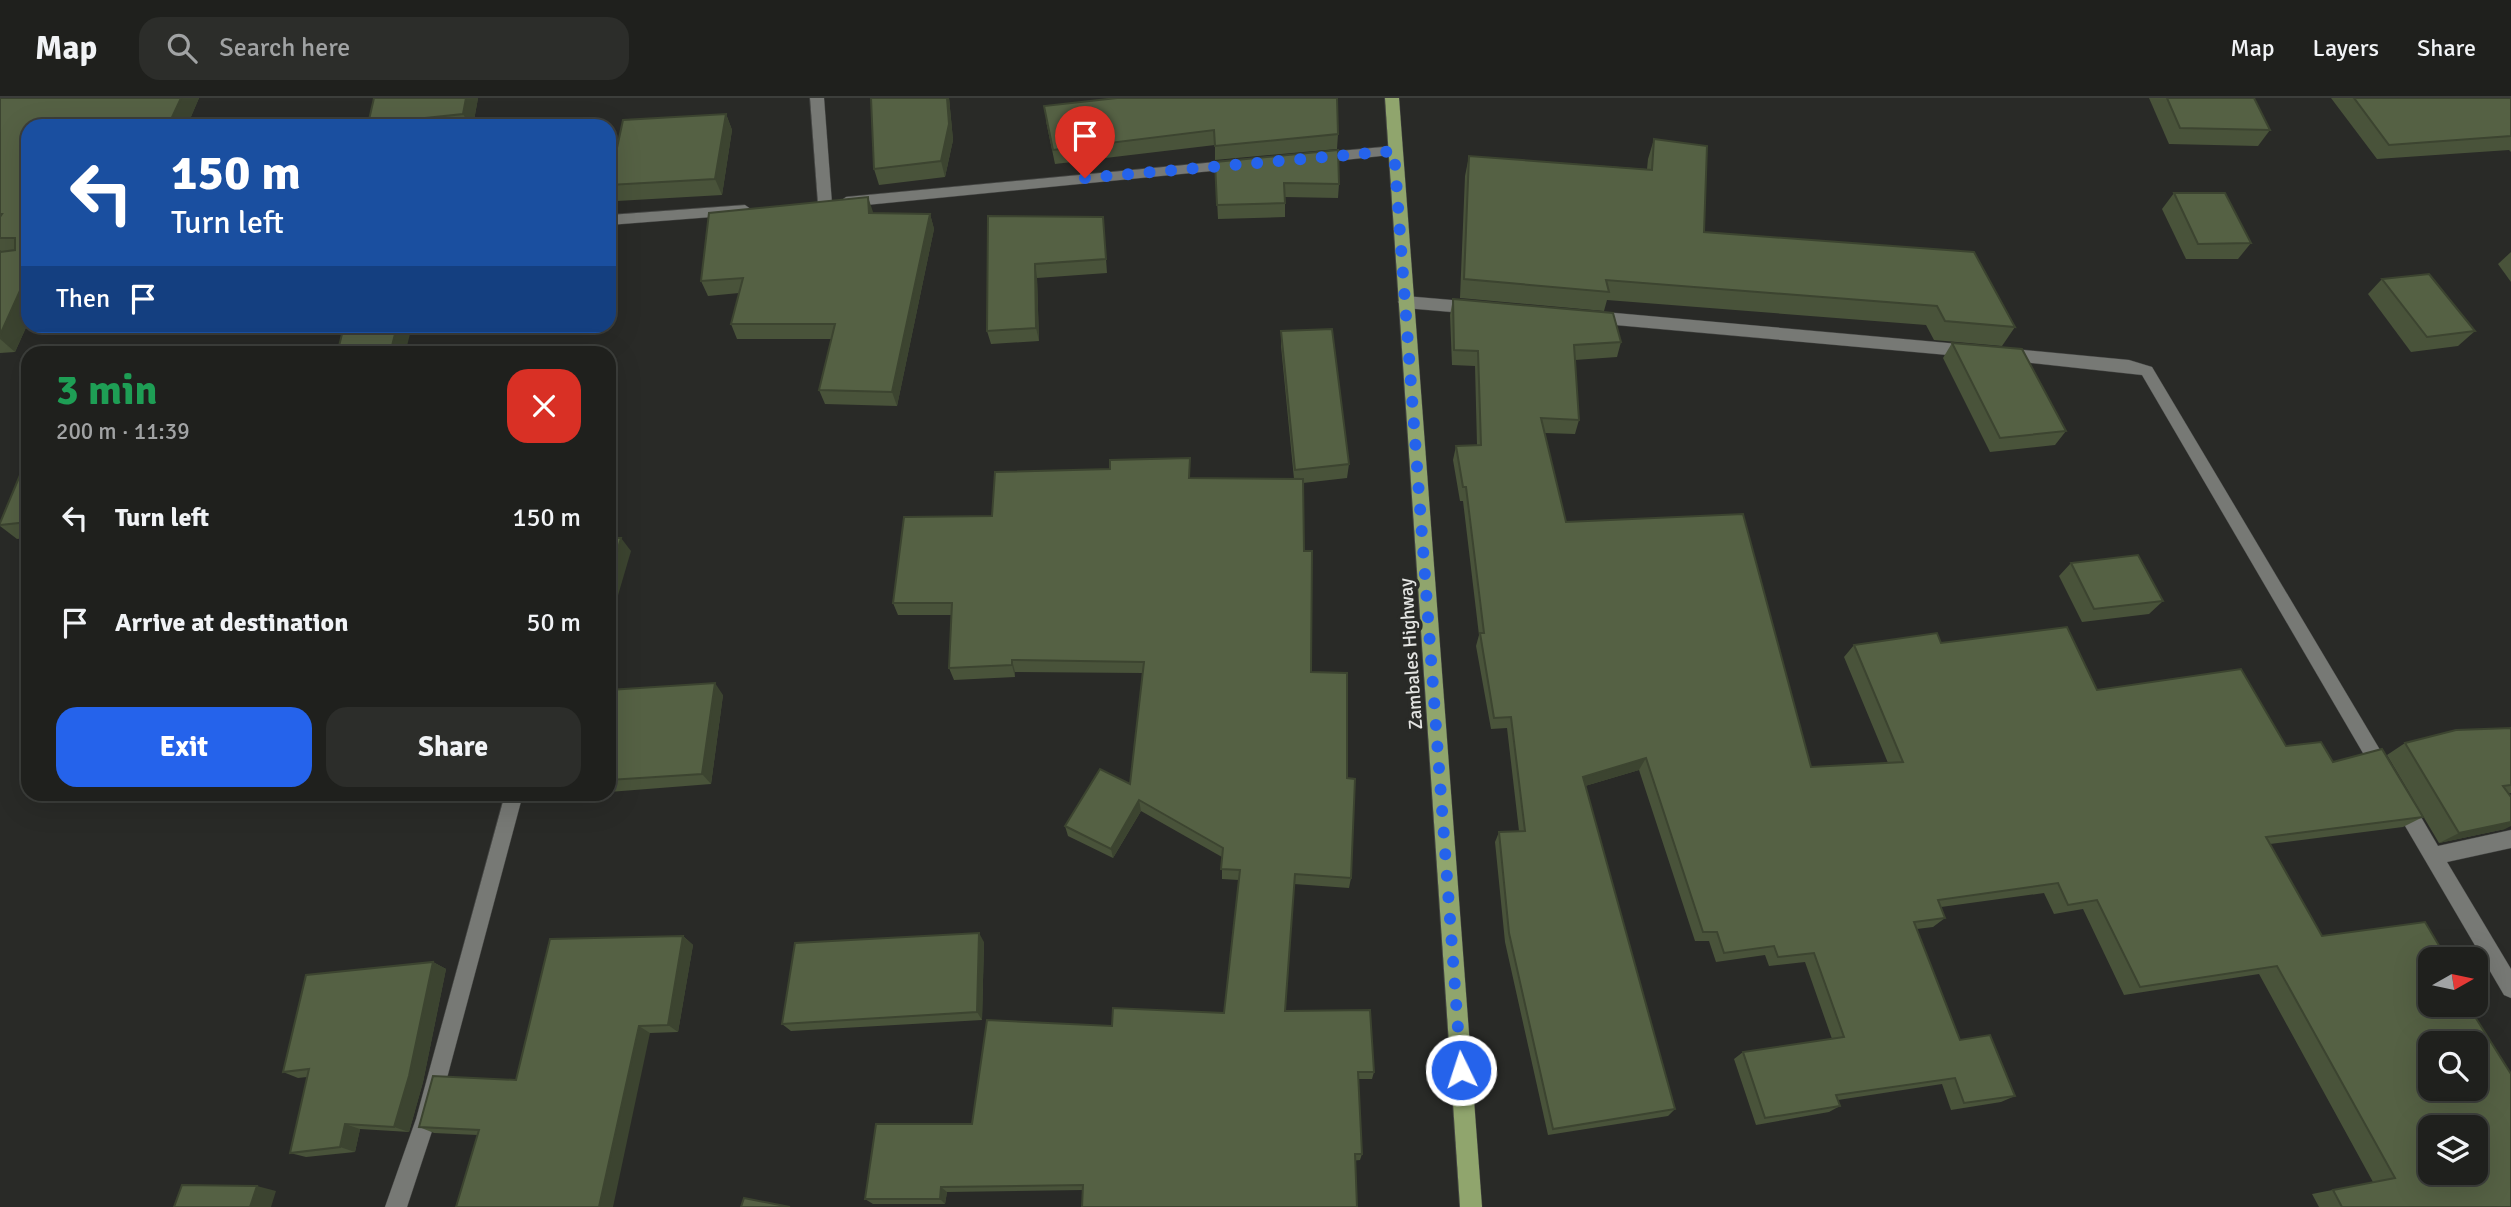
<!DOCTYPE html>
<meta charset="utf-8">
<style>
:root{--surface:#1f201d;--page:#2c2d2a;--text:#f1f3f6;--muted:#a1a3a4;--line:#3c3e3b;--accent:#2563eb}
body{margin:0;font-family:Signika,sans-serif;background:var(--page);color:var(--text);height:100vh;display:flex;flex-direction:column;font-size:26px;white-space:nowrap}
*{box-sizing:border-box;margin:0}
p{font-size:23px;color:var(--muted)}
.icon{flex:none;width:38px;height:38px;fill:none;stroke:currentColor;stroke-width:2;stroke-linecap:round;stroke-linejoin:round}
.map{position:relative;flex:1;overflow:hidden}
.drawer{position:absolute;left:21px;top:248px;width:595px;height:455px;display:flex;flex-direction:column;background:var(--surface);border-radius:21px;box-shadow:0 7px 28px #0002,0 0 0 2px var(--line)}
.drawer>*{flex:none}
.top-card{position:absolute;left:21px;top:21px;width:595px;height:214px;border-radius:21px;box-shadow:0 7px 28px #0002,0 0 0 2px var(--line);background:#1a4fa0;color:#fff;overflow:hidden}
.needle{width:46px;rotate:81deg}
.controls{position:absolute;left:2418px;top:849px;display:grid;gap:14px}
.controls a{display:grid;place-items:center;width:70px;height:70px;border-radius:14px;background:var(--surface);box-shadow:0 7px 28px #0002,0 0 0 2px var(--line);font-size:35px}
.pin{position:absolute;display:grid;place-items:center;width:60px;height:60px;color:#fff;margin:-72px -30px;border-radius:50% 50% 50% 0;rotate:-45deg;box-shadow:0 0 7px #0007}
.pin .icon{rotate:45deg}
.me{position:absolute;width:77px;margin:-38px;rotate:356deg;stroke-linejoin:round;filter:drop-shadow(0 0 5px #0008)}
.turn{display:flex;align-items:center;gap:24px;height:147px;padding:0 35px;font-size:32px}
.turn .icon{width:91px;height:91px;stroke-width:2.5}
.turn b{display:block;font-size:49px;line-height:60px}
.then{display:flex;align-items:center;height:66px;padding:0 35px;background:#0003;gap:14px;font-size:26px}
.round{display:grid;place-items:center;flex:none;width:74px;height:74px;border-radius:21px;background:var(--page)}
.overview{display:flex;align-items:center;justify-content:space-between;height:119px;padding:0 35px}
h1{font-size:42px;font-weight:800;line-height:52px;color:#1e9e55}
.cta{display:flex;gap:14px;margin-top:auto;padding:14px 35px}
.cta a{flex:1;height:80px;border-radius:21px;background:var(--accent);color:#fff;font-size:28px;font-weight:800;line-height:80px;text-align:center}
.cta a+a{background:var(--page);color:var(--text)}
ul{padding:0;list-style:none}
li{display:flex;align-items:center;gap:21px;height:105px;padding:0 35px}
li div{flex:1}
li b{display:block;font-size:26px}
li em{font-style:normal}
header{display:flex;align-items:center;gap:42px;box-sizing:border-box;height:98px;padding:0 35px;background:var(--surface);border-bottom:2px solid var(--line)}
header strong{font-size:33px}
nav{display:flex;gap:38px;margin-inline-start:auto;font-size:24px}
.search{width:490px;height:63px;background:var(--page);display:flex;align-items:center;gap:18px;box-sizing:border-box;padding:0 24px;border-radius:21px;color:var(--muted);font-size:26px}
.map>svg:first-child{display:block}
</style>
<header>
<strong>Map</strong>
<div class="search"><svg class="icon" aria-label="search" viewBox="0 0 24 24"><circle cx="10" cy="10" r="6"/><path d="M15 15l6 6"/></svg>Search here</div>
<nav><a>Map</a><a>Layers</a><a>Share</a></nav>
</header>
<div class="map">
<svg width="2511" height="1109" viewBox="0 0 2511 1109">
<rect width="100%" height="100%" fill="#292a27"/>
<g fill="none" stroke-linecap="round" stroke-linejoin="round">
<g stroke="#444543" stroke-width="1">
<g id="street">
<polygon points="810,0 824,0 832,106 825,111 818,106"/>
<polygon points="1394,48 1401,53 1399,56 1317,65 1310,60 1317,55"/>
<polygon points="1237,62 1244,67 1242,70 846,109 839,104 846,99"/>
<polygon points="745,107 752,112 750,116 609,127 609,117"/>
<polygon points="1405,198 1475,204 1482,210 1475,216 1405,210 1398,204"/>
<polygon points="1593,213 1970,247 1978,253 1970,259 1593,225 1585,219"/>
<polygon points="2004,250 2129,262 2152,269 2389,667 2392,673 2389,679 2383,681 2377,679 2142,277 2004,262 1996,256"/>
<polygon points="2401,694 2408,697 2438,748 2511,732 2511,750 2447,764 2511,871 2511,900 2504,897 2394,709 2392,703 2394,697"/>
<polygon points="505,696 523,696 436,1021 407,1109 385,1109 416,1021"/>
</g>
</g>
<g stroke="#444543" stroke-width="1">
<polygon id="primary" points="1385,0 1399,0 1482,1109 1460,1109"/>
</g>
<use href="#street" fill="#777975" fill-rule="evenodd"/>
<use href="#primary" fill="#90a56d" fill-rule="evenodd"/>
</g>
<g fill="#49533a">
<polygon points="0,0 199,0 187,28 28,28 28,225 15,254 0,255 0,154 1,154 0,152"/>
<polygon points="478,0 473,28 369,28 368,26"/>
<polygon points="871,0 949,0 953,42 945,79 879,87 874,71"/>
<polygon points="2149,0 2254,0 2270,32 2258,48 2169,46"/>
<polygon points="2331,0 2511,0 2511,54 2509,52 2377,61"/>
<polygon points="726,16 732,32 722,97 617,103 609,87"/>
<polygon points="1046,23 1338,36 1337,51 1215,62 1215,47 1055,66"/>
<polygon points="1654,41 1704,134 2015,229 2002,248 1934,242 1926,227 1607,202 1604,213 1460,200 1465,78 1469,58 1647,71 1648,61"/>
<polygon points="1215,64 1339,86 1338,100 1285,99 1285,119 1218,121"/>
<polygon points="2174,95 2251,145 2238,161 2186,161 2162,111"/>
<polygon points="873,115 930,116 934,131 897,308 825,306 819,292 832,241 737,241 731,226 739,195 708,198 701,183"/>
<polygon points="988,118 1104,133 1107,175 1037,180 1039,243 991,246 987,233"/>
<polygon points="2511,154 2511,184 2498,166"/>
<polygon points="2382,181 2475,233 2458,248 2411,254 2368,196"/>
<polygon points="1453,201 1621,244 1617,259 1575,262 1579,322 1575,336 1545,335 1566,424 1811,669 1888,665 1844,559 1854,547 1941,545 2286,648 2333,664 2423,719 2403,729 2270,746 2322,838 2511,1109 2319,1109 2312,1096 2373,1084 2259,876 2124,897 2083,811 2054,816 2044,795 1941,809 1945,820 1933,829 1917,831 1960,942 2015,998 2001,1004 1951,1012 1942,986 1838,1002 1840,1008 1829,1014 1756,1027 1734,961 1743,954 1832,941 1805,864 1769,868 1765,857 1716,864 1709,843 1695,843 1639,672 1585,688 1675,1011 1668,1018 1548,1037 1505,844 1495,744 1499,734 1519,733 1507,630 1491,631 1476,548 1479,537 1463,403 1460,403 1453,362 1456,348 1477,347 1475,268 1452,267 1450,217"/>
<polygon points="1281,233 1349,366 1347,380 1303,385 1304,453 1311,574 1347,680 1351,780 1349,790 1294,786 1285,913 1374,974 1372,981 1358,981 1362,1056 1360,1062 1083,1092 947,1094 945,1106 873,1106 865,1101 1112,928 1224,915 1239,782 1222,781 1222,759 1141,713 1113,760 1068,738 1065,728 1130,686 1143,575 1015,574 1015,579 954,582 949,570 952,517 898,517 893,505 992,418 1191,380 1294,381 1281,248"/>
<polygon points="1952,245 2066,333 2055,347 1990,354 1943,260"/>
<polygon points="28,358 28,440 17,441 0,428 0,425"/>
<polygon points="2071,465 2163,503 2149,516 2082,524 2059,478"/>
<polygon points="609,592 723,597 711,686 609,694"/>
<polygon points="2511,630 2511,695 2508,695 2505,731 2439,745 2387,657 2405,645"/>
<polygon points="375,696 416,696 379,699"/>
<polygon points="521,696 572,696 525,700"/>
<polygon points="683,838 693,847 678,934 650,935 477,1037 434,1035 419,1029 516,982"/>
<polygon points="984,844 982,922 791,933 782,926"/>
<polygon points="433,864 446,871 423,984 409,1034 360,1031 355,1054 306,1059 290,1055 307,979 298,980 283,974"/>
</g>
<g fill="#3c4430">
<polygon points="181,0 199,0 187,28 168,28"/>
<polygon points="466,0 478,0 473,28 470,28 463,16"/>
<polygon points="947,0 949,0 953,42 945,79 941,63"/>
<polygon points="726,16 732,32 722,97 715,81"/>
<polygon points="868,99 873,114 874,130 869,115"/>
<polygon points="930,116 934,131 897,308 892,294"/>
<polygon points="1035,166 1037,180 1039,243 1036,230"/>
<polygon points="28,175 28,225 15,254 0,241 0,237"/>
<polygon points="397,228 412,228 405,256 390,256"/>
<polygon points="621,440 631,453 609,528 609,481"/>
<polygon points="1012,562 1015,574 1015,579 1012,567"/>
<polygon points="715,585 723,597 711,686 702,676"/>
<polygon points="1646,660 1639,672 1578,690 1583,679"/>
<polygon points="1139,702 1141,713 1113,760 1111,751"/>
<polygon points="2511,724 2511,728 2505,731 2439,745 2459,735"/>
<polygon points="979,835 984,844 982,922 977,914"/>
<polygon points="683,838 693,847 678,934 668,927"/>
<polygon points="433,864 446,871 423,984 409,1034 394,1029"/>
<polygon points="639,928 650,935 613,1109 599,1109"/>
<polygon points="345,1026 360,1031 355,1054 340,1049"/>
<polygon points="257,1088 276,1093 271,1109 250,1109"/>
<polygon points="941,1089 947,1094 945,1106 940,1101"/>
</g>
<g fill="#556144" stroke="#3c4430" stroke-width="2" fill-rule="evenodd">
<polygon points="0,0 181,0 168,28 28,28 28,175 0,237 0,154 15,152 15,140 0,140 0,119 2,116 0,116"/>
<polygon points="374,0 466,0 463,16 368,26"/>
<polygon points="871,0 947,0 949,26 941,63 874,71"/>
<polygon points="1117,0 1337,0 1338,36 1215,48 1214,32 1053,52 1044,8"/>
<polygon points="2167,0 2254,0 2270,32 2180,30"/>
<polygon points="2354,0 2511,0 2511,38 2389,47"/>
<polygon points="726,16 715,81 609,87 623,22"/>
<polygon points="1654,41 1707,48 1704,134 1974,154 2015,229 1945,223 1937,208 1606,182 1609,194 1464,181 1469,58 1652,72"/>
<polygon points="1338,52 1339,86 1284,85 1285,105 1217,107 1215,64"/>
<polygon points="2174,95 2225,95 2251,145 2198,146"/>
<polygon points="868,99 869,115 930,116 892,294 819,292 835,226 731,226 743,180 701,183 709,115"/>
<polygon points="988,118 1103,119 1106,161 1035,166 1036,230 987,233"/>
<polygon points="2429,176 2475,233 2427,239 2382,181"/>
<path d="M 1453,201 L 1613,215 L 1621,244 L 1574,247 L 1579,322 L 1541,320 L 1566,424 L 1743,416 L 1811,669 L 1903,664 L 1854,547 L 1937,535 L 1941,545 L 2067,529 L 2097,592 L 2241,571 L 2286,648 L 2321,644 L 2333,664 L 2382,651 L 2423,719 L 2266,739 L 2322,838 L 2425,824 L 2447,861 L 2431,861 L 2431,906 L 2467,906 L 2511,976 L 2511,1109 L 2342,1109 L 2333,1092 L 2395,1080 L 2277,868 L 2140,889 L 2097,802 L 2068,807 L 2058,785 L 1938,802 L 1945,820 L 1914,824 L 1960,942 L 1990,937 L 2015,998 L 1964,1005 L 1955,980 L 1836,997 L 1840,1008 L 1765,1020 L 1743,954 L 1844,939 L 1814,855 L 1778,859 L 1774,848 L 1724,855 L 1717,834 L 1703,834 L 1646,660 L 1583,679 L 1675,1011 L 1553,1031 L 1509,835 L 1499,734 L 1525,733 L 1511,619 L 1494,620 L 1480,535 L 1484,535 L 1466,389 L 1463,389 L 1456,348 L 1481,347 L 1478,253 L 1454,252 ZM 2431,945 L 2476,945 L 2476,990 L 2431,990 ZM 2431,1029 L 2476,1029 L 2476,1074 L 2431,1074 Z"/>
<polygon points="344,228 397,228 390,256 337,256"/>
<polygon points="1332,231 1349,366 1295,372 1281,233"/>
<polygon points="1952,245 2022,251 2066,333 2000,340"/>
<polygon points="28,358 28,424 0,427 0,425"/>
<polygon points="1190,360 1189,380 1303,381 1304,453 1312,453 1311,574 1347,575 1347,680 1355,681 1351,780 1295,776 1285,913 1370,912 1374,974 1358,974 1362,1056 1355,1056 1357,1109 1082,1109 1083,1087 941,1089 940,1101 865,1101 876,1026 972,1026 987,922 1112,928 1113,910 1224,915 1240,772 1221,771 1223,750 1139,702 1111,751 1065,728 1100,671 1130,686 1144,564 1012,562 1012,567 949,570 952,505 893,505 904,419 992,418 995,374 1110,371 1110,362"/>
<polygon points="609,440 621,440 609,481"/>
<polygon points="2138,457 2163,503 2094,511 2071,465"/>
<polygon points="715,585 702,676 609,682 609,592"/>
<polygon points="2511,630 2511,687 2503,688 2511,699 2511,724 2459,735 2405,645 2456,632"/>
<polygon points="979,835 977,914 782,926 795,845"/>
<polygon points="683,838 668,927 639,928 599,1109 456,1109 479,1032 419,1029 433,978 516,982 550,841"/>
<polygon points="433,864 409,978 394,1029 345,1026 340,1049 290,1055 309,971 283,974 306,877"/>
<polygon points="182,1087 257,1088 250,1109 174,1109"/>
<polygon points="744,1100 790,1109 741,1109"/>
</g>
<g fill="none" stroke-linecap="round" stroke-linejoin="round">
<polyline stroke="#2563eb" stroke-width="12" stroke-dasharray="0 21.6" points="1085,80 1394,53 1461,972"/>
</g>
<g text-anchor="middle" stroke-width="7" stroke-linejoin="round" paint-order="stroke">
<g font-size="19" fill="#e4e5e3" stroke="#292a27">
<text transform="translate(1410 556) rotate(-94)" y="7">Zambales Highway</text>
</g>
</g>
</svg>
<div class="controls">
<a><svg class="needle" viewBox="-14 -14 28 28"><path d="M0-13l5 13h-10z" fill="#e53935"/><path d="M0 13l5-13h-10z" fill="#a1a3a4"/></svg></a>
<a><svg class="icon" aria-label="search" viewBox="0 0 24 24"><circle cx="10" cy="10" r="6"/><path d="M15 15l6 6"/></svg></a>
<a><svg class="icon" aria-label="layers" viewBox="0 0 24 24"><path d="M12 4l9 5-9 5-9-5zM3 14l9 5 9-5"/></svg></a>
</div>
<div class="pin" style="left:1085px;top:80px;background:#d93025"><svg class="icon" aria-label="arrive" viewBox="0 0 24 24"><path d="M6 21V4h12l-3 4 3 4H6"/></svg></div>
<svg class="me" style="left:1461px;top:972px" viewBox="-20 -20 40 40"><circle r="17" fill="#2563eb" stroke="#fff" stroke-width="3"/><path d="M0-11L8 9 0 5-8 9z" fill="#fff"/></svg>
<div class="top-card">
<div class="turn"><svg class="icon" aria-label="left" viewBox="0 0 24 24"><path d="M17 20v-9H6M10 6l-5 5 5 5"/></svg><div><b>150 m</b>Turn left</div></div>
<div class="then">Then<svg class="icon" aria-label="arrive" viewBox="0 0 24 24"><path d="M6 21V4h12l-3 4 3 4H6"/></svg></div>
</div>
<section class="drawer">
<div class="overview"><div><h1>3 min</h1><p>200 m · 11:39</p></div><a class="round" style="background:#d93025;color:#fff"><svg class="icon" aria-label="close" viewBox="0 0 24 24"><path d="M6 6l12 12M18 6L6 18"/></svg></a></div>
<ul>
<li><svg class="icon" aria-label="left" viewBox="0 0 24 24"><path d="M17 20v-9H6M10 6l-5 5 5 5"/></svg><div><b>Turn left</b></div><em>150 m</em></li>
<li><svg class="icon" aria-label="arrive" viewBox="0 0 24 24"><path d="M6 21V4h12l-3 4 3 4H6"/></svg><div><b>Arrive at destination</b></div><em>50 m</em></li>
</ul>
<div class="cta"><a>Exit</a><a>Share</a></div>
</section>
</div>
